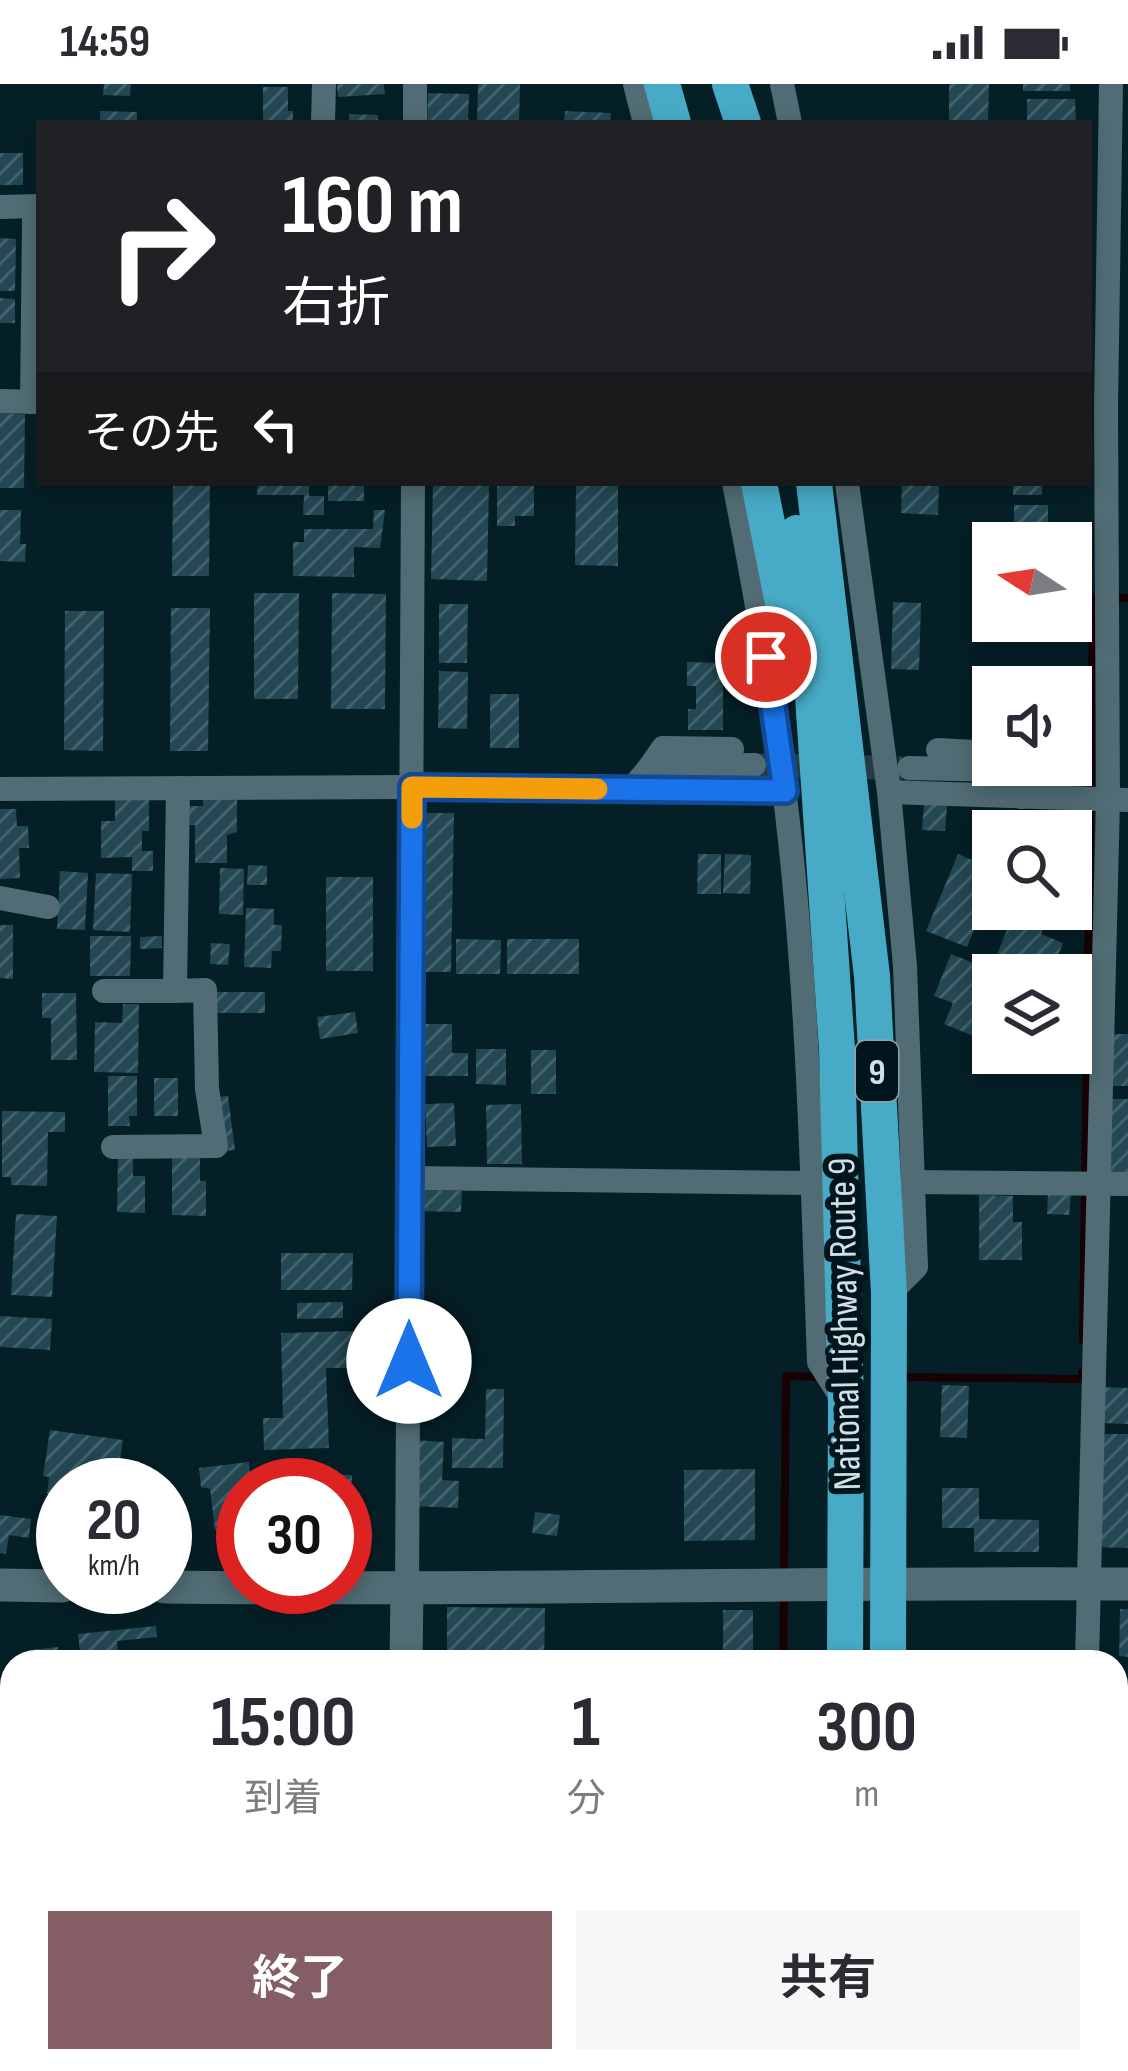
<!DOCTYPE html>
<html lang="ja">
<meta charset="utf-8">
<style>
:root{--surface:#fff;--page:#f7f7f7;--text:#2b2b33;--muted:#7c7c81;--accent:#855d64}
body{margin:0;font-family:"Sofia Sans Condensed","Noto Sans JP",sans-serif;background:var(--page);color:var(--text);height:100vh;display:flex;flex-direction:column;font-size:45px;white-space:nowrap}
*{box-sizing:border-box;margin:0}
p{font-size:39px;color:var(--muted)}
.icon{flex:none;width:66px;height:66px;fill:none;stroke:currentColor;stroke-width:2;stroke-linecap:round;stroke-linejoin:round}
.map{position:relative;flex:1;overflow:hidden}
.sheet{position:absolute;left:0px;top:1566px;width:1128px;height:423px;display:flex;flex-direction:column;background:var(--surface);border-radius:36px 36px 0 0;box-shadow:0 6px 18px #0003}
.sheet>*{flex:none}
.hud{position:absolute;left:36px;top:36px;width:1056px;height:366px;border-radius:0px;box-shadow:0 6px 18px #0003;background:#202124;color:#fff;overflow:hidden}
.needle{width:78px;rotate:282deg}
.tools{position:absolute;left:972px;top:438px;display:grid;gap:24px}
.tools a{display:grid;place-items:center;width:120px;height:120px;border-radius:0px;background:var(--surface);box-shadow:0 6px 18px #0003;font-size:60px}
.speed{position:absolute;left:36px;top:1374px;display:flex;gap:24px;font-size:60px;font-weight:700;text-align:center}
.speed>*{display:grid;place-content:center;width:156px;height:156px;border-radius:50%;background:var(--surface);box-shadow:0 6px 18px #0003;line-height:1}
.speed small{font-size:30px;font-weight:400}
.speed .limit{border:18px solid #d22;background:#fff;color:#111}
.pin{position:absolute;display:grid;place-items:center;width:102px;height:102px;color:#fff;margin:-51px;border:6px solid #fff;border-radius:50%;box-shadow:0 3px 12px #0007}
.me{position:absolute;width:132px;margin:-66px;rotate:0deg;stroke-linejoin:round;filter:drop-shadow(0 0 9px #0008)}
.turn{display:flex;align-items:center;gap:42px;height:252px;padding:0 48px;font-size:54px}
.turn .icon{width:156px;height:156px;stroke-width:2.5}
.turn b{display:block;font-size:84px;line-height:102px}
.then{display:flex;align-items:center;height:114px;padding:0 48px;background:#0003;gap:24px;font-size:45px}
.eta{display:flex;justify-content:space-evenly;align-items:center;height:204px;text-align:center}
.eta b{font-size:72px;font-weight:700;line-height:84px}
.primary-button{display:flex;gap:24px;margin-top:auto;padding:24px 48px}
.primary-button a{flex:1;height:138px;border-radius:0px;background:var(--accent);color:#fff;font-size:48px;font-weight:700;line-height:138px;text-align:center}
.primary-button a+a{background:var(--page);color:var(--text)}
.status{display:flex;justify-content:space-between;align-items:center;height:84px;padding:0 60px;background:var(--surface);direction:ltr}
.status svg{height:33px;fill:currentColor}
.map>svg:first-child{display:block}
</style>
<div class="status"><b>14:59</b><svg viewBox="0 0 49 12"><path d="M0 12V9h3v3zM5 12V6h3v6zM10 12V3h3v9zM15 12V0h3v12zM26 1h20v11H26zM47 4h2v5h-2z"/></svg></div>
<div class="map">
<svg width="1128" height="1987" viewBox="0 0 1128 1987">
<defs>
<pattern id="building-hatch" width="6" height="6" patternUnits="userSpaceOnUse" patternTransform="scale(3)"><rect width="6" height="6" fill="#234853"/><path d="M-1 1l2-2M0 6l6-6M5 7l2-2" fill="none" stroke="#42626c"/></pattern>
</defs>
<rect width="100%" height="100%" fill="#051f26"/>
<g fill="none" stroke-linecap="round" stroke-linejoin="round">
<g stroke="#170104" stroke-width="8">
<polyline points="1083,1256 1093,513 1128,514"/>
<polyline points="899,1293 1082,1295 1082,1289"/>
<polyline points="784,1491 786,1292 824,1293"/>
<polyline points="783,1578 784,1512"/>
<polyline points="779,1987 779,1977"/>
</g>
</g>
<g fill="url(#building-hatch)">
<polygon points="104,0 131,0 130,12 103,11"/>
<polygon points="337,0 384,0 385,10 338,13"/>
<polygon points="478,0 520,0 519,39 477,39"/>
<polygon points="949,0 989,0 988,39 949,39"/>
<rect x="1023" y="0" width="47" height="7"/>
<polygon points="263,3 288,3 288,27 293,27 293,39 263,39"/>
<polygon points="428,9 469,10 468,39 427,39"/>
<polygon points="1027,15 1075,15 1076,39 1027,39"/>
<polygon points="100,27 137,28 137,39 100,39"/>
<polygon points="565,27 611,29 610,39 564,39"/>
<polygon points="349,30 378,31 378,39 349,39"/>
<rect x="0" y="69" width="23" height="32"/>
<polygon points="0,154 16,155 15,207 0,207"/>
<polygon points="0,214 15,215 15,239 0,239"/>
<polygon points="0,329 25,330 24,404 0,404"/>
<polygon points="173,399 210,399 209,492 172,492"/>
<polygon points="258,399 309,399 309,412 324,412 324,431 303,431 304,411 257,411"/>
<rect x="328" y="399" width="36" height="18"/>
<polygon points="433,399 489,399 487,497 431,495"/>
<polygon points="497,399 534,399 534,432 515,432 515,442 497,442"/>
<polygon points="576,399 618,399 618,482 575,481"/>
<polygon points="902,399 939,399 938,431 901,429"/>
<rect x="1013" y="399" width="29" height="12"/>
<rect x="1014" y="421" width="34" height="29"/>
<polygon points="0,426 21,426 20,460 26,460 25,478 0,477"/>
<polygon points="374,426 385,426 380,464 354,463 354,493 293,492 293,458 304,458 304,445 373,445"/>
<polygon points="254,509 299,509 298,615 254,615"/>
<polygon points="332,509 386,510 385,625 331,625"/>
<polygon points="893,518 921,519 919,586 891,585"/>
<polygon points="439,520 468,520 467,579 439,579"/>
<polygon points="171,524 210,524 208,667 170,667"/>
<polygon points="65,527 104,527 103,667 64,666"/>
<polygon points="687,578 723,579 723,646 688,646 688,625 696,625 696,602 687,602"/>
<polygon points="439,587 468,588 467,645 438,644"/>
<rect x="490" y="610" width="29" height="54"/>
<polygon points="203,713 237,713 237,748 227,751 227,779 195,779 195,741 189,741 189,722 203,722"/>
<polygon points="115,716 149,716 149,747 142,747 142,767 153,767 153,787 132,787 132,773 101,774 101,737 115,737"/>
<polygon points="924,720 947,722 945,747 922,746"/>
<polygon points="0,725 16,725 17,742 28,742 29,764 19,764 20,794 0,795"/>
<polygon points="425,729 454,729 451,888 422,888"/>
<polygon points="698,770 721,770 721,810 697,810"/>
<polygon points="725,770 751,771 750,810 723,809"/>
<polygon points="958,770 993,785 993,818 986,816 967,863 926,847"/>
<polygon points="248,781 267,782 267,801 247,801"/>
<polygon points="220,784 244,785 243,831 219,830"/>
<polygon points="60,787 88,789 85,846 57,845"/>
<polygon points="96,789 132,790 130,848 93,846"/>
<rect x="326" y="793" width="47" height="94"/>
<polygon points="246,824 274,825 274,841 282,841 281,867 272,867 271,884 244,883"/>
<polygon points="1015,825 1051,825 1041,850 1063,859 1050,891 1028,882 1024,891 993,891 993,960 944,940 953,919 934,912 951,870 991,886"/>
<polygon points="0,841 13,841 13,895 0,894"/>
<polygon points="90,852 131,852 130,892 90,892"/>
<polygon points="162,852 162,864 140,865 140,853"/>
<polygon points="456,855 501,856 500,890 456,890"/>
<rect x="507" y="855" width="72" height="35"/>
<polygon points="211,859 230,860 228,881 210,880"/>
<rect x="217" y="908" width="48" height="21"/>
<polygon points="42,909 76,909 77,976 51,976 51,934 42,934"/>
<polygon points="123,920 139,920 138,989 94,988 95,938 122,939"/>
<polygon points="355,928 358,949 320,955 317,933"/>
<polygon points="424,940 452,940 452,969 468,969 468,992 425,992"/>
<rect x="1113" y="950" width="15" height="52"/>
<polygon points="476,965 506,965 506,1001 476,1000"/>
<rect x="531" y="966" width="25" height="44"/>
<polygon points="108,992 137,992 137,1032 129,1032 130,1042 108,1042"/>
<rect x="154" y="994" width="24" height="38"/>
<polygon points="228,1012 235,1066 223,1067 217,1013"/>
<polygon points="1110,1015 1128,1015 1128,1089 1109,1089"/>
<polygon points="454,1019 456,1062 427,1063 425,1020"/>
<polygon points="521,1020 522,1080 487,1080 486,1021"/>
<polygon points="2,1027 65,1028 65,1048 48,1048 47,1102 11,1101 11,1093 2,1093"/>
<polygon points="118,1071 133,1072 133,1092 145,1092 145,1129 117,1128"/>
<polygon points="172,1073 200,1073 200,1097 206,1097 206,1132 172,1131"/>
<polygon points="419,1106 462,1107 461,1128 418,1127"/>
<polygon points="1048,1109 1071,1110 1069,1131 1047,1130"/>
<polygon points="979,1111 1013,1112 1013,1138 1022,1138 1022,1176 979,1176"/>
<polygon points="16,1130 57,1132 52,1213 11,1211"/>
<polygon points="281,1169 353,1169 352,1206 281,1206"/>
<polygon points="343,1218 343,1234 297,1235 297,1219"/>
<polygon points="0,1232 52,1235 50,1266 0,1263"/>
<polygon points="353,1247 354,1284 326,1284 329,1364 264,1366 263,1334 283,1334 281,1249"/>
<polygon points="376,1280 376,1299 356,1299 356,1281"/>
<polygon points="942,1301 969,1302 967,1354 940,1353"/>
<polygon points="1100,1303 1128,1304 1128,1340 1099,1339"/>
<polygon points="486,1305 504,1305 503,1384 452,1384 452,1354 485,1355"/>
<polygon points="50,1346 123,1356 118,1388 103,1385 101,1401 63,1401 63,1413 47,1410 49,1393 43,1392"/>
<polygon points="1097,1350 1128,1350 1128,1464 1095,1463"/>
<polygon points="414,1356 444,1358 442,1396 459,1397 458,1424 411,1422"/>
<polygon points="249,1378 251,1401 241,1403 243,1443 215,1446 210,1405 201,1403 199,1384"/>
<polygon points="755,1385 755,1456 684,1457 684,1386"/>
<polygon points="278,1389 352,1391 351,1424 345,1424 345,1401 272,1401 272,1394 278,1394"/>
<polygon points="942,1404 979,1404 979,1435 1039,1436 1039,1468 974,1468 974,1444 942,1444"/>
<polygon points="165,1411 172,1411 174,1455 165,1456"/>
<polygon points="535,1428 560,1431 557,1452 532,1449"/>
<polygon points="0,1431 31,1435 29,1454 9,1451 6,1470 0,1469"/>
<polygon points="44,1438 63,1441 63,1473 39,1469"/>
<polygon points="447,1523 545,1524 544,1578 447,1578"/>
<polygon points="1120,1525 1128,1525 1128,1573 1119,1572"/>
<rect x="723" y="1526" width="30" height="52"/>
<polygon points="156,1542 157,1553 117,1557 119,1578 81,1578 78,1550"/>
<polygon points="58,1563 59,1578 30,1578 29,1566"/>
<polygon points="315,1567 346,1568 345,1578 315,1578"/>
<polygon points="645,1572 703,1573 703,1578 645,1578"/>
<polygon points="1116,1634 1128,1635 1128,1687 1116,1686"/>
<rect x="0" y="1763" width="12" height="74"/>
<polygon points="108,1977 146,1977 145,1987 108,1987"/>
<rect x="187" y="1977" width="50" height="10"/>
<rect x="247" y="1977" width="64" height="10"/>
<rect x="316" y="1977" width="41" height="10"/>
<rect x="534" y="1977" width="31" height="10"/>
<polygon points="623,1977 624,1987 594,1987 594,1978"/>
<polygon points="691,1977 715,1977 715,1987 690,1986"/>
<rect x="14" y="1981" width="44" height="6"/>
</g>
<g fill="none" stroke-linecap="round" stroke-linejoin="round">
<polyline stroke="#243c43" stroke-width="24" stroke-dasharray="24 12" stroke-linecap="butt" points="754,681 902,684"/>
<g stroke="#516c74" stroke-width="24">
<polyline points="635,0 645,39"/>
<polyline points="782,0 790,39"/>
<polyline points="323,39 324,0"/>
<polyline points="415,39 415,0"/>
<polyline points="0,123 39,122"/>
<polyline points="0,317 39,318"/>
<polyline points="32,318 34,136"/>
<path d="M 734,399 C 754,500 772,602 784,705 C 808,895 812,1087 819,1278 L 845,1319"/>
<polyline points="847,399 889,708 905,882 916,1183 889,1210"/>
<polyline points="938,666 993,669"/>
<polyline points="650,683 663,664 732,665"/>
<polyline points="909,684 1003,686 1022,713"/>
<polyline points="0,705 412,703 785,707"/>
<polyline points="631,706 650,683 754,681"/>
<polyline points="889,708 1128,716"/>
<polyline points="0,814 48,823"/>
<polyline points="104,907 175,907 178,704"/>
<polyline points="113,1063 216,1062 207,1005 205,906 175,907"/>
<polyline points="410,1094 812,1099"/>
<polyline points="913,1098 1128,1100"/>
<polyline points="407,1506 413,399"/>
<polyline points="1087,1578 1108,716 1106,323 1111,0"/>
<polyline points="0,1880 12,1880"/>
<polyline points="1116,1894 1128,1894"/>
<polyline points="97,1977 97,1987"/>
<polyline points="578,1987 578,1977"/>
<polyline points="815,1987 815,1977"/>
<polyline points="909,1987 909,1977"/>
<polyline points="1087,1987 1087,1977"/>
</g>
<g stroke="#516c74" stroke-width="33">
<polyline points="0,1501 63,1502"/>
<path d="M 165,1503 C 486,1507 807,1498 1128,1500"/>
<polyline points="406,1578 407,1506"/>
<polyline points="399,1987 399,1977"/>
</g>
<g stroke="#47aac6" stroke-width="36">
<polyline points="662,0 673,39"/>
<polyline points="730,0 743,39"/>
<polyline points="759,399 785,529"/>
<polyline points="814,399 872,892 889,1210 888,1578"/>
<polyline points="797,449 810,569 837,965 846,1321 845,1578"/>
<polyline points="840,1987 840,1977"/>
<polyline points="880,1987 880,1977"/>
</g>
</g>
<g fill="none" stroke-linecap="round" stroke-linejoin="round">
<g stroke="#114b97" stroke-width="30">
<polyline id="route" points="409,1277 412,703 785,707 766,573"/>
</g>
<use href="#route" stroke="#1a73e8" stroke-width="21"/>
<polyline stroke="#f59e0b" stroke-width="21" points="412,734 412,703 597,705"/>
</g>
<g text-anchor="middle" stroke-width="12" stroke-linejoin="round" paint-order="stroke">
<rect fill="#00151c" stroke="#93a3a9" stroke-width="3" x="856" y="957" width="42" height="60" rx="9"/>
<g font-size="36" font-weight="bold" fill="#d2e0e5">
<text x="877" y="1000">9</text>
</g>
<g font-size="39" fill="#d2e0e5" stroke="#00151c">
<text transform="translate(843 1240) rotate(-91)" y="14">National Highway Route 9</text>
</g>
</g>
</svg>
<div class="tools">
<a><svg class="needle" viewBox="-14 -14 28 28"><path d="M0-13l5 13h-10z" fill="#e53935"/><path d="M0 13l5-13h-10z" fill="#7c7c81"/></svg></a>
<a><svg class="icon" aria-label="sound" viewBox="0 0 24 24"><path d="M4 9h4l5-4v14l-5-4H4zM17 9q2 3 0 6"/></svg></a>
<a><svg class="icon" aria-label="search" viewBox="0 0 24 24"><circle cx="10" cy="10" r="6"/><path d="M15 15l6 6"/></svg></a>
<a><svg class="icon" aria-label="layers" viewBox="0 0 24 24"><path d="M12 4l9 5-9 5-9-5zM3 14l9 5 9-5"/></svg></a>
</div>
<div class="speed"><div>20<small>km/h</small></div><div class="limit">30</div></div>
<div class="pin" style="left:766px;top:573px;background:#d93025"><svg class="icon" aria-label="arrive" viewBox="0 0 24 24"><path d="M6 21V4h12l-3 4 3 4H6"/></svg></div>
<svg class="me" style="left:409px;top:1277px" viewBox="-20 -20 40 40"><circle r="19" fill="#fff"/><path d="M0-13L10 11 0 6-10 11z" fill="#1a73e8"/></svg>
<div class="hud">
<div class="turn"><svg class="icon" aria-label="right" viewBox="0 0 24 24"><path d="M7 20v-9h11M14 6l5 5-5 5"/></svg><div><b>160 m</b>右折</div></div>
<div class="then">その先<svg class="icon" aria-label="left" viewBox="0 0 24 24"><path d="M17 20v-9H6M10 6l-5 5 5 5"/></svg></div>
</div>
<section class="sheet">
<div class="eta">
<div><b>15:00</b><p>到着</p></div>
<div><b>1</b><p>分</p></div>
<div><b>300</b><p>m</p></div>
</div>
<div class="primary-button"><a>終了</a><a>共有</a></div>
</section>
</div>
